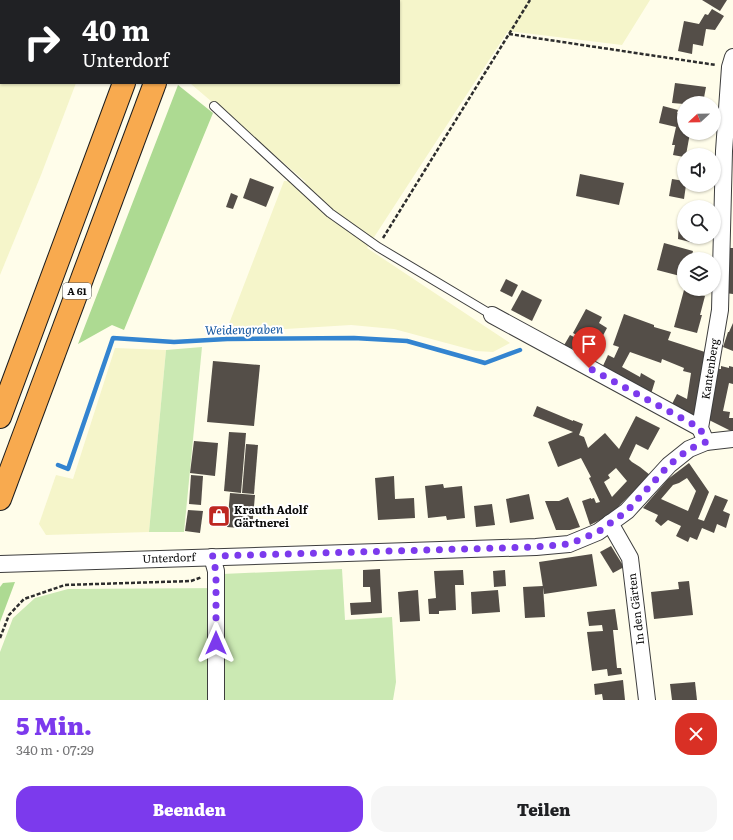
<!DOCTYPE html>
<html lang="de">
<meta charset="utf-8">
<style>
:root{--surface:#fff;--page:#f6f6f6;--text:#202124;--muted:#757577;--accent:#7c3aed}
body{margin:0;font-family:Literata,serif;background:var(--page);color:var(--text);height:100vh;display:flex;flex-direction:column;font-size:15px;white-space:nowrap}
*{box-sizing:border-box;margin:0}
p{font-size:13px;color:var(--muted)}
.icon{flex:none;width:22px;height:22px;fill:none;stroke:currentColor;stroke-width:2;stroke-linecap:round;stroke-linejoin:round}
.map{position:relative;height:700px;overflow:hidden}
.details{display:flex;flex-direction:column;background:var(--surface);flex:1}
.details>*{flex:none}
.hud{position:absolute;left:0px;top:0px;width:400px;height:84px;box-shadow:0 1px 3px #0004;background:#202124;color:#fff;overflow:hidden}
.needle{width:26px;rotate:248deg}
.fabs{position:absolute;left:677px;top:96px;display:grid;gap:8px}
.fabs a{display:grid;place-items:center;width:44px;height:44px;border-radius:50%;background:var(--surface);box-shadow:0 1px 3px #0004;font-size:20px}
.pin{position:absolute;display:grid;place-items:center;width:34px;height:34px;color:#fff;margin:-41px -17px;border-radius:50% 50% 50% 0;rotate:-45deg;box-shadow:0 0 4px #0007}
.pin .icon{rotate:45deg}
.me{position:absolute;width:44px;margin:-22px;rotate:0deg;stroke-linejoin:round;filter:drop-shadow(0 0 3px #0008)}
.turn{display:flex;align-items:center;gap:14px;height:84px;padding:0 16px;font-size:18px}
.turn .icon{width:52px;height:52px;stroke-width:2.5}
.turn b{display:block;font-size:28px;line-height:34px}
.round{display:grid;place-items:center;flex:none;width:42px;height:42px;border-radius:16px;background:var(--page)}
.overview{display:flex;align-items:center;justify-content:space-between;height:68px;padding:0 16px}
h1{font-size:24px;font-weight:800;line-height:30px;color:var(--accent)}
.action{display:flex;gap:8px;margin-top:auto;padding:8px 16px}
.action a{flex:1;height:46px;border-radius:16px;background:var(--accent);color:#fff;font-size:16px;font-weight:800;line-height:46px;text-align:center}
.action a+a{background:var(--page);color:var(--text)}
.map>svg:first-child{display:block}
</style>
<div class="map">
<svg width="733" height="700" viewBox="0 0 733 700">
<rect width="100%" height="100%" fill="#fffdea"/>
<g fill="#f5f5ca">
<polygon points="0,0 108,0 108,1 1,1 1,83 76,83 41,175 0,275"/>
<polygon points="222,0 650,0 622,45 508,31 367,248 510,343 493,352 476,351 394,329 351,325 269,330 227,329 284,181 306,182 191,84 192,83 399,83 399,1 221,1"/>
<polygon points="115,348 166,350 149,532 46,535 39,524 56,475 73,479"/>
</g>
<g fill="#cbe9b3">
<polygon points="202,347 184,532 149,532 166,350"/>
<polygon points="342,569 345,620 392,617 396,682 393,700 220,700 221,671 208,672 207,700 0,700 0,652 13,618 35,598 68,589 222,588 222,574"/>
</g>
<g fill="#adda92">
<polygon points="178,85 213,113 124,330 112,325 78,344"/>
<polygon points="15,582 0,622 0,587 3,583"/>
</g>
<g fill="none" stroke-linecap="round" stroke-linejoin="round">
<polyline stroke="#3384d0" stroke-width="4.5" points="58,465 68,469 113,338 174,342 227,339 354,338 407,341 485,363 520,350"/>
</g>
<g fill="#544e48" fill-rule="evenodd">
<polygon points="702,0 727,0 720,11"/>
<polygon points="712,9 724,16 715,30 706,29 703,46 693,44 692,54 678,51 684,21 699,24 705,14 708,15"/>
<polygon points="675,83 706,87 703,103 684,103 684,104 672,103"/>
<polygon points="663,106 678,110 677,113 684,115 684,133 690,133 686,155 684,155 684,157 673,155 675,145 672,145 676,127 659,123"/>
<polygon points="580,174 624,183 619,205 576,196"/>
<polygon points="250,178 274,187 266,207 243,198"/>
<polygon points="672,179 684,181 684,185 686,185 684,199 669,196"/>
<polygon points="231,193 238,196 233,209 226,207"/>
<polygon points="679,218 684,218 684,237 694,237 694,243 678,239"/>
<polygon points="664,243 693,251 691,259 684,259 684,277 657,270"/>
<polygon points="725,248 733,248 733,294 725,293"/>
<polygon points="506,279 518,285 512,297 500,291"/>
<polygon points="522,290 542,300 532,321 511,310"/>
<polygon points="684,290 705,296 700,315 702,315 697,333 674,327"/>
<polygon points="586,309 602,317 599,323 607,328 598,345 589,341 589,342 573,333"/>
<polygon points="624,314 654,325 654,327 671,332 668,340 708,353 695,416 672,404 677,394 687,399 691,373 683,371 684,368 662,359 661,363 630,352 622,367 640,377 641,373 655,381 651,394 602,368 608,355 614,358 619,347 613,345"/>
<polygon points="733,323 733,351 723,347 728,332 729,332"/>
<polygon points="570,335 578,339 571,351 563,347"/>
<polygon points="213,361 260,365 254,426 207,422"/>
<polygon points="721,366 729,368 729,366 733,367 733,384 729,383 723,411 730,412 729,418 733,418 733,432 709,420 717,369 721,369"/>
<path d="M 537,406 L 573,421 L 573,420 L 583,424 L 579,435 L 584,437 L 588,448 L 605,433 L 619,449 L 636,416 L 660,428 L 648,450 L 636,444 L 629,459 L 632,462 L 640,467 L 650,475 L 618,507 L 606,517 L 590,525 L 582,501 L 591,498 L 591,499 L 594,498 L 596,503 L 600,502 L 589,478 L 591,477 L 581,458 L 558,467 L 548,442 L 573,432 L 533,416 ZM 616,468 L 627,481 L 612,497 L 604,482 L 610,478 L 608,475 Z"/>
<polygon points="229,432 246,433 241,493 224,491"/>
<polygon points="194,441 218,443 215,476 190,473"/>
<polygon points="246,444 258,445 254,494 242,493"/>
<path d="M 689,463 L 709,492 L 698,519 L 704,521 L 715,495 L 728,500 L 723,511 L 730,514 L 726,528 L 717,524 L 714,533 L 702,528 L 697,540 L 690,537 L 688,542 L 676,536 L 681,526 L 668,520 L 661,526 L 655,521 L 658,515 L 643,508 L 668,479 ZM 687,478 L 696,491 L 688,511 L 661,499 L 673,485 L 679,483 Z"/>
<polygon points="191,475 203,476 201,505 189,504"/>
<polygon points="394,476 395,499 414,498 415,518 378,520 375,478"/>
<polygon points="443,484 444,488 462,486 465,518 447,520 446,516 428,518 425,486"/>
<polygon points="230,493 255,495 252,529 227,527"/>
<polygon points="529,494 534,519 510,523 506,499"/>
<polygon points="568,497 580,527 570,530 556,530 545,501 559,501"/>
<polygon points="492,504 495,525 476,527 474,506"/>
<polygon points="188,510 203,511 200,533 185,531"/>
<polygon points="611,546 624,567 613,573 600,552"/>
<polygon points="592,554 597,586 544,594 539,562"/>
<polygon points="380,569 382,613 351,615 350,603 371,602 370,587 363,587 363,570"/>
<polygon points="463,570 464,585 455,585 456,610 439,611 439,614 429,614 428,599 436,598 434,571"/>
<polygon points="505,570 506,586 494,587 493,571"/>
<polygon points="689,581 693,615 654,619 651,592 679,589 678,582"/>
<polygon points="543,586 545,617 525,618 523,587"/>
<polygon points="418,590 420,621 400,622 398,592"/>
<polygon points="498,590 500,612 472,614 471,592"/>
<polygon points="615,609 618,630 613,630 617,668 621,668 622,674 608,676 607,669 592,671 587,632 603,631 602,625 589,626 587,612"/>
<polygon points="623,680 625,700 603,700 602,694 595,695 594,684"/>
<polygon points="695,682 697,700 672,700 670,684"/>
</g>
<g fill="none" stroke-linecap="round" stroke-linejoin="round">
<g stroke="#3e3e3e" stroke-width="10">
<polyline id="service" points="214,106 330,213 378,247 492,315"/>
</g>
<g stroke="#3e3e3e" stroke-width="18">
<g id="minor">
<polyline points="492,315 700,428"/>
<polyline points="706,442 700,428 720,310 724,151 730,67 733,57"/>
<polyline points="610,523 630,558 647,700"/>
<polyline points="212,557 216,571 216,700"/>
<polyline points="0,564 536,547 569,544 598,532 627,511 669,465 689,449 706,442 733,439"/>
</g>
</g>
<g stroke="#1c1c1c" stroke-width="24">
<g id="motorway">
<polyline points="155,1 155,0"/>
<polyline points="185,1 186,0"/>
<polyline points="0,417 124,83"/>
<polyline points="0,499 155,83"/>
</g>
</g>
<g stroke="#2d2d2d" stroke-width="2.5" stroke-dasharray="4 2" stroke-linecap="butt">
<polyline points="509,34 716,65"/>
<polyline points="383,238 530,0"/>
<polyline points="0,638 9,615 24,599 65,585 191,581 202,577"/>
</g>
<use href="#service" stroke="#fff" stroke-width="8"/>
<use href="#minor" stroke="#fff" stroke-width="16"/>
<use href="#motorway" stroke="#f8aa4f" stroke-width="22"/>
</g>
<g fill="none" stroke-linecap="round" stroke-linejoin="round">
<polyline stroke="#7c3aed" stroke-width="7" stroke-dasharray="0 12.6" points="216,643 216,571 212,556 536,547 569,544 598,532 627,511 669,465 689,449 706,442 700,428 589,368"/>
</g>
<defs>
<g id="shop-square" transform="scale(1.15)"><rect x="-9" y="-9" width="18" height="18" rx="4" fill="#be2721" stroke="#fff"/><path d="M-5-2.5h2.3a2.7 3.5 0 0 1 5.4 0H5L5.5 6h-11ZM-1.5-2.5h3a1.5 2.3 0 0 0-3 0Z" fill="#fff"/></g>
</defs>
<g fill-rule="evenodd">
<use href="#shop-square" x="219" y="516"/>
</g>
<g text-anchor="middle" stroke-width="4" stroke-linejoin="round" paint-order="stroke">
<rect fill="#fff" stroke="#545454" stroke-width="1" x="63" y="283" width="28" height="16" rx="3"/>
<g font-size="10" font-weight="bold" fill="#0b0b0b">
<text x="77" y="295">A 61</text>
</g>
<g font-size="11" fill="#0b0b0b" stroke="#fff">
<text transform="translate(710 369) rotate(-81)" y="4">Kantenberg</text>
<text transform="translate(169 558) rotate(-2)" y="4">Unterdorf</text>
<text transform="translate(636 609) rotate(-97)" y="4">In den Gärten</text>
</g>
<g font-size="11" font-weight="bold" fill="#0b0b0b" stroke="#fff" text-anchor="start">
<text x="234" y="514">Krauth Adolf<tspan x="234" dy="13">Gärtnerei</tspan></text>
</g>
<g font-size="12" font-style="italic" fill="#13569f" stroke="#fff">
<text transform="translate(244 330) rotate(-1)" y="4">Weidengraben</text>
</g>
</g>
</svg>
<div class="fabs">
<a><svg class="needle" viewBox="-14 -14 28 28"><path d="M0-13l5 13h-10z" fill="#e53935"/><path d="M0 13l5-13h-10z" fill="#757577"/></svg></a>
<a><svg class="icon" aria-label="sound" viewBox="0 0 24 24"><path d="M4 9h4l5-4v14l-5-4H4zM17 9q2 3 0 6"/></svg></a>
<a><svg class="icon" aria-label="search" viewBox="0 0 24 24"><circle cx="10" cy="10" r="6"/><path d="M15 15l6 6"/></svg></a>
<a><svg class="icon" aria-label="layers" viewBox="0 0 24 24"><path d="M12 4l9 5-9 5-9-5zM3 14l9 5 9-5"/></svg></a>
</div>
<div class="pin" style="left:589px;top:368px;background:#d93025"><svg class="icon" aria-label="arrive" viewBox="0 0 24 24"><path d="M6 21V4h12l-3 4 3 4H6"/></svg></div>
<svg class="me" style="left:216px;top:643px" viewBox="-20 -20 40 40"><path d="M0-17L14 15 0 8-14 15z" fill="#7c3aed" stroke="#fff" stroke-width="4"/></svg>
<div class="hud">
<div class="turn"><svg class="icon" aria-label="right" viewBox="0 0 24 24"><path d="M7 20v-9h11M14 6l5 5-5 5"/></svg><div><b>40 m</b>Unterdorf</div></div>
</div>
</div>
<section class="details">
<div class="overview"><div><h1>5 Min.</h1><p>340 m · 07:29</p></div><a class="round" style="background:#d93025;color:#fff"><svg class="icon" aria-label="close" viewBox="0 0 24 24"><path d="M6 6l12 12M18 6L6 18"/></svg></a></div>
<div class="action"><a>Beenden</a><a>Teilen</a></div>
</section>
